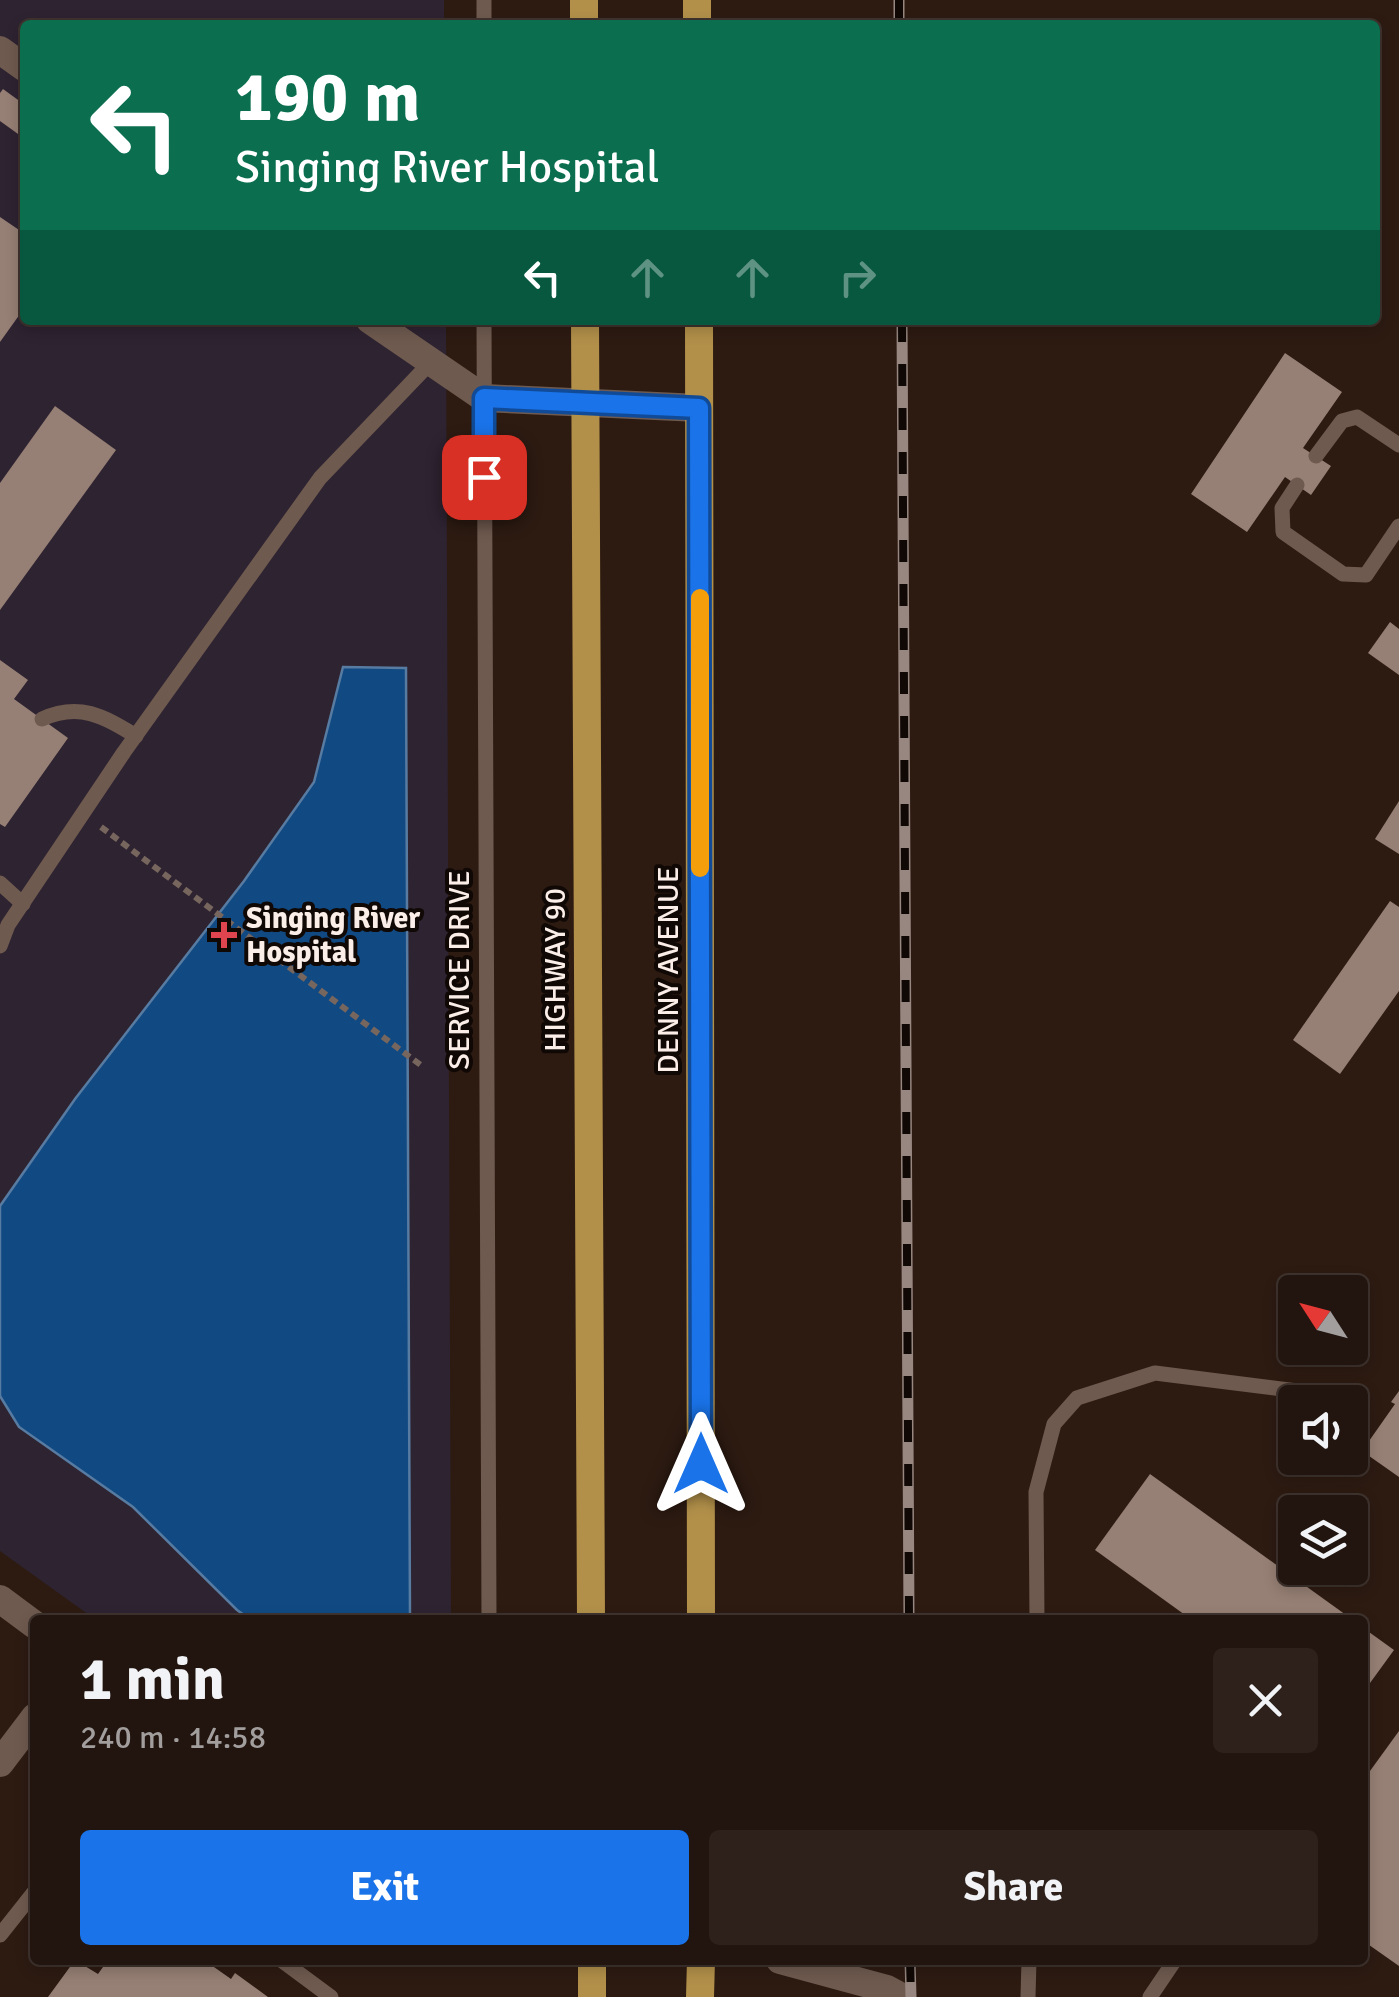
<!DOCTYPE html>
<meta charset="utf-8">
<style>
:root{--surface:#22140e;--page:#2e211c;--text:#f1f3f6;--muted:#a29e9e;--line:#3f332e;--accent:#1a73e8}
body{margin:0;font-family:Signika,sans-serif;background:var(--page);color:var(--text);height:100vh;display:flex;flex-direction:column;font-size:38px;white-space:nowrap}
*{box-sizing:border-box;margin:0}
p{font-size:32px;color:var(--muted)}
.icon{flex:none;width:55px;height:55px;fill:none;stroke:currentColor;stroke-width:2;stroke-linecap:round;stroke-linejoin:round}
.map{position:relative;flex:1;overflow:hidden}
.details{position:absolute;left:30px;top:1615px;width:1338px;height:350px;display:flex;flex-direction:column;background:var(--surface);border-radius:10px;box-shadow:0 5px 15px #0003,0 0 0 2px var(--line)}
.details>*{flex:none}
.banner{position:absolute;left:20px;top:20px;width:1360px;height:305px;border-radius:10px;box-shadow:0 5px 15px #0003,0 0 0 2px var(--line);background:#0b6e4f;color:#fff;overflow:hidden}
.needle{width:65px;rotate:306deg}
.buttons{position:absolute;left:1278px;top:1275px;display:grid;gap:20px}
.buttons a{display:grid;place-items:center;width:90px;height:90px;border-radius:10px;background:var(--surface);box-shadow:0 5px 15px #0003,0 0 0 2px var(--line);font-size:50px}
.pin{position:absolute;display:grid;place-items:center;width:85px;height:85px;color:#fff;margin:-42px;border-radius:20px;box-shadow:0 5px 15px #0006}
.me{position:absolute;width:110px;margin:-55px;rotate:0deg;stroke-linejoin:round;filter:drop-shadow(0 0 8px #0008)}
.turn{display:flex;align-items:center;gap:35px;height:210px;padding:0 50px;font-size:45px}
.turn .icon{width:130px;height:130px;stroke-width:2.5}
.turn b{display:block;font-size:70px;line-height:85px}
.lanes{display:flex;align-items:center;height:95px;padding:0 50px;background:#0003;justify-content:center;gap:50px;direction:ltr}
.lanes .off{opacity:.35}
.round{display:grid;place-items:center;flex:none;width:105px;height:105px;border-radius:10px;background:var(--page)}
.head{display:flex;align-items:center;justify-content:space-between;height:170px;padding:0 50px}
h1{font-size:60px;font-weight:800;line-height:75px}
.button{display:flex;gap:20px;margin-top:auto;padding:20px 50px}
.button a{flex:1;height:115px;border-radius:10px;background:var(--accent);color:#fff;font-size:40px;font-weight:800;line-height:115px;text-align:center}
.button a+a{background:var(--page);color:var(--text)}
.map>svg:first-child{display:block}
</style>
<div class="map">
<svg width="1399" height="1997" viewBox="0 0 1399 1997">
<rect width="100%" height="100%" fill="#2d1b12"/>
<polygon fill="#2e2331" points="0,0 444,0 444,25 25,25 25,320 446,320 451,1620 96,1620 0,1551"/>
<polygon fill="#114a83" stroke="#577ba1" stroke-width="2.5" points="343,667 406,668 410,1620 251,1620 237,1610 133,1507 19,1427 0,1396 0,1206 75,1099 244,881 314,782"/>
<g fill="#967f74">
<polygon points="3,89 25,105 25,139 0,121 0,93"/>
<polygon points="0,217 25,234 25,307 0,342"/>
<polygon points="1285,353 1342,392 1303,448 1331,466 1311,495 1285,477 1247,532 1191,494"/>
<polygon points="55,406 116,450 0,610 0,483"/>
<polygon points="1390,622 1399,629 1399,675 1368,653"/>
<polygon points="0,660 28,680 14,699 68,738 5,827 0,824"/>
<polygon points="1399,801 1399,854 1375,839"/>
<polygon points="1390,901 1399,907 1399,991 1340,1074 1293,1040"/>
<polygon points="1399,1391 1399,1477 1362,1451 1395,1404 1391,1402"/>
<polygon points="1150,1474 1353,1620 1192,1620 1095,1550"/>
<polygon points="1362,1627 1394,1650 1362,1694"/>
<polygon points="1399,1731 1399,1966 1362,1940 1362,1782"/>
<polygon points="75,1960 98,1974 108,1960 204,1960 231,1979 235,1973 268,1997 48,1997"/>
</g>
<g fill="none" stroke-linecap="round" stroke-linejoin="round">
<polyline stroke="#77665e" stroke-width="6" stroke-dasharray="8 5" stroke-linecap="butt" points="101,827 422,1066"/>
<g stroke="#6f5a4f" stroke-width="15">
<polyline points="484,0 484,25"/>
<polyline points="484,320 489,1620"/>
<polyline points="1316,456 1342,421 1357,417 1399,445"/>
<polyline points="1297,485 1282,508 1283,532 1343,574 1366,575 1399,526"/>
<path d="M 42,719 C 79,702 103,716 136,736"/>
<polyline points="0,883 23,904"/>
<polyline points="0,946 8,925 124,752 320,478 431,362"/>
<polyline points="1037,1620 1036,1492 1054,1424 1077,1398 1155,1373 1345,1397"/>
<polyline points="0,1935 35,1891"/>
<polyline points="281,1960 331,1997"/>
<polyline points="1028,1997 1029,1960"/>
<polyline points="1150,1997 1175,1960"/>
</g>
<g stroke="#6f5a4f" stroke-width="28">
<polyline points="0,50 25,68"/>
<polyline points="370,320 484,398 699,408"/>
<polyline points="0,1763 35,1717"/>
</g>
<g stroke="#6f5a4f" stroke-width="28">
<polyline points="0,1599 35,1625"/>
<polyline points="780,1960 887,1989 902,1997"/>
</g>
<g stroke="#b2904a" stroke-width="28">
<polyline points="584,0 584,25"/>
<polyline points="697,0 697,25"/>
<polyline points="585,320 591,1620"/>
<polyline points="699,320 701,1620"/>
<polyline points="592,1997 592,1960"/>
<polyline points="700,1997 701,1960"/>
</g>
<g stroke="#978780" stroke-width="11">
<g id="rail">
<polyline points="899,0 899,25"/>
<polyline points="902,320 909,1620"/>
<polyline points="910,1960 911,1997"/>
</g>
</g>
<use href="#rail" stroke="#100805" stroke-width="8" stroke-dasharray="22" stroke-linecap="butt"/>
</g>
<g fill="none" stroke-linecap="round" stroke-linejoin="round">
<g stroke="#114b97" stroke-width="25">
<polyline id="route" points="484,477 484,398 699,408 701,1464"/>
</g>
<use href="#route" stroke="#1a73e8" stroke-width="18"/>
<polyline stroke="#f59e0b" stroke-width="18" points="700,598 700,868"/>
</g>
<path fill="#e0444e" stroke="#100805" stroke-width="4" d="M219 920h10v10h10v10h-10v10h-10v-10h-10v-10h10z"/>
<g text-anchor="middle" stroke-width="8" stroke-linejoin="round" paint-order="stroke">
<g font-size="30" font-weight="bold" fill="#fbeee8" stroke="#100805" text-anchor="start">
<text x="246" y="928">Singing River<tspan x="246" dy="34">Hospital</tspan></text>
</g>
<g font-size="30" fill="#fbeee8" stroke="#100805">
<text transform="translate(459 970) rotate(-90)" y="10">SERVICE DRIVE</text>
<text transform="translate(555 970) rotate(-90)" y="10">HIGHWAY 90</text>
<text transform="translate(668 970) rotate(-90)" y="10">DENNY AVENUE</text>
</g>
</g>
</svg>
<div class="buttons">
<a><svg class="needle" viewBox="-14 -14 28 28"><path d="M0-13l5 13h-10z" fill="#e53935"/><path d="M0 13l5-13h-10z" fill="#a29e9e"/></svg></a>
<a><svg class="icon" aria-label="sound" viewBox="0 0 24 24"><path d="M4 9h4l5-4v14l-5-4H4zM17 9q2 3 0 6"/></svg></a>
<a><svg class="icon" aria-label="layers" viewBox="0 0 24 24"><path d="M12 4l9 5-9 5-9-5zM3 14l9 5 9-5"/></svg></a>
</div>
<div class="pin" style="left:484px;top:477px;background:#d93025"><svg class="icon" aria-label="arrive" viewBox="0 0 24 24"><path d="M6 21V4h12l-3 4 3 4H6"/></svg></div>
<svg class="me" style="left:701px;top:1464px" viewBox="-20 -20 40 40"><path d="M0-17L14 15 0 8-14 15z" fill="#1a73e8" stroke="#fff" stroke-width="4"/></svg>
<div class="banner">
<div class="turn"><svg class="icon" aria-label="left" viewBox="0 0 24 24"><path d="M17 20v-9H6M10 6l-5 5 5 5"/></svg><div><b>190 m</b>Singing River Hospital</div></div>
<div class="lanes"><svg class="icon" aria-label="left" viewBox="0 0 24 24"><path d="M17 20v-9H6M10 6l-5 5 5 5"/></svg><svg class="icon off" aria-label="ahead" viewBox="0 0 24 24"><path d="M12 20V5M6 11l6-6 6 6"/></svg><svg class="icon off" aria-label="ahead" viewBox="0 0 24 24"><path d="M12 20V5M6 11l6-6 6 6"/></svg><svg class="icon off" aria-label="right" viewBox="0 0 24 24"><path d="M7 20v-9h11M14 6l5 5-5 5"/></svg></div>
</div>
<section class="details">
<div class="head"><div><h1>1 min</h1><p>240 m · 14:58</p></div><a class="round"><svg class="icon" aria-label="close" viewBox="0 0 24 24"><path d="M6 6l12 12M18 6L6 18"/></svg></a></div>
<div class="button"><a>Exit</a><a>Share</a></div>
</section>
</div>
